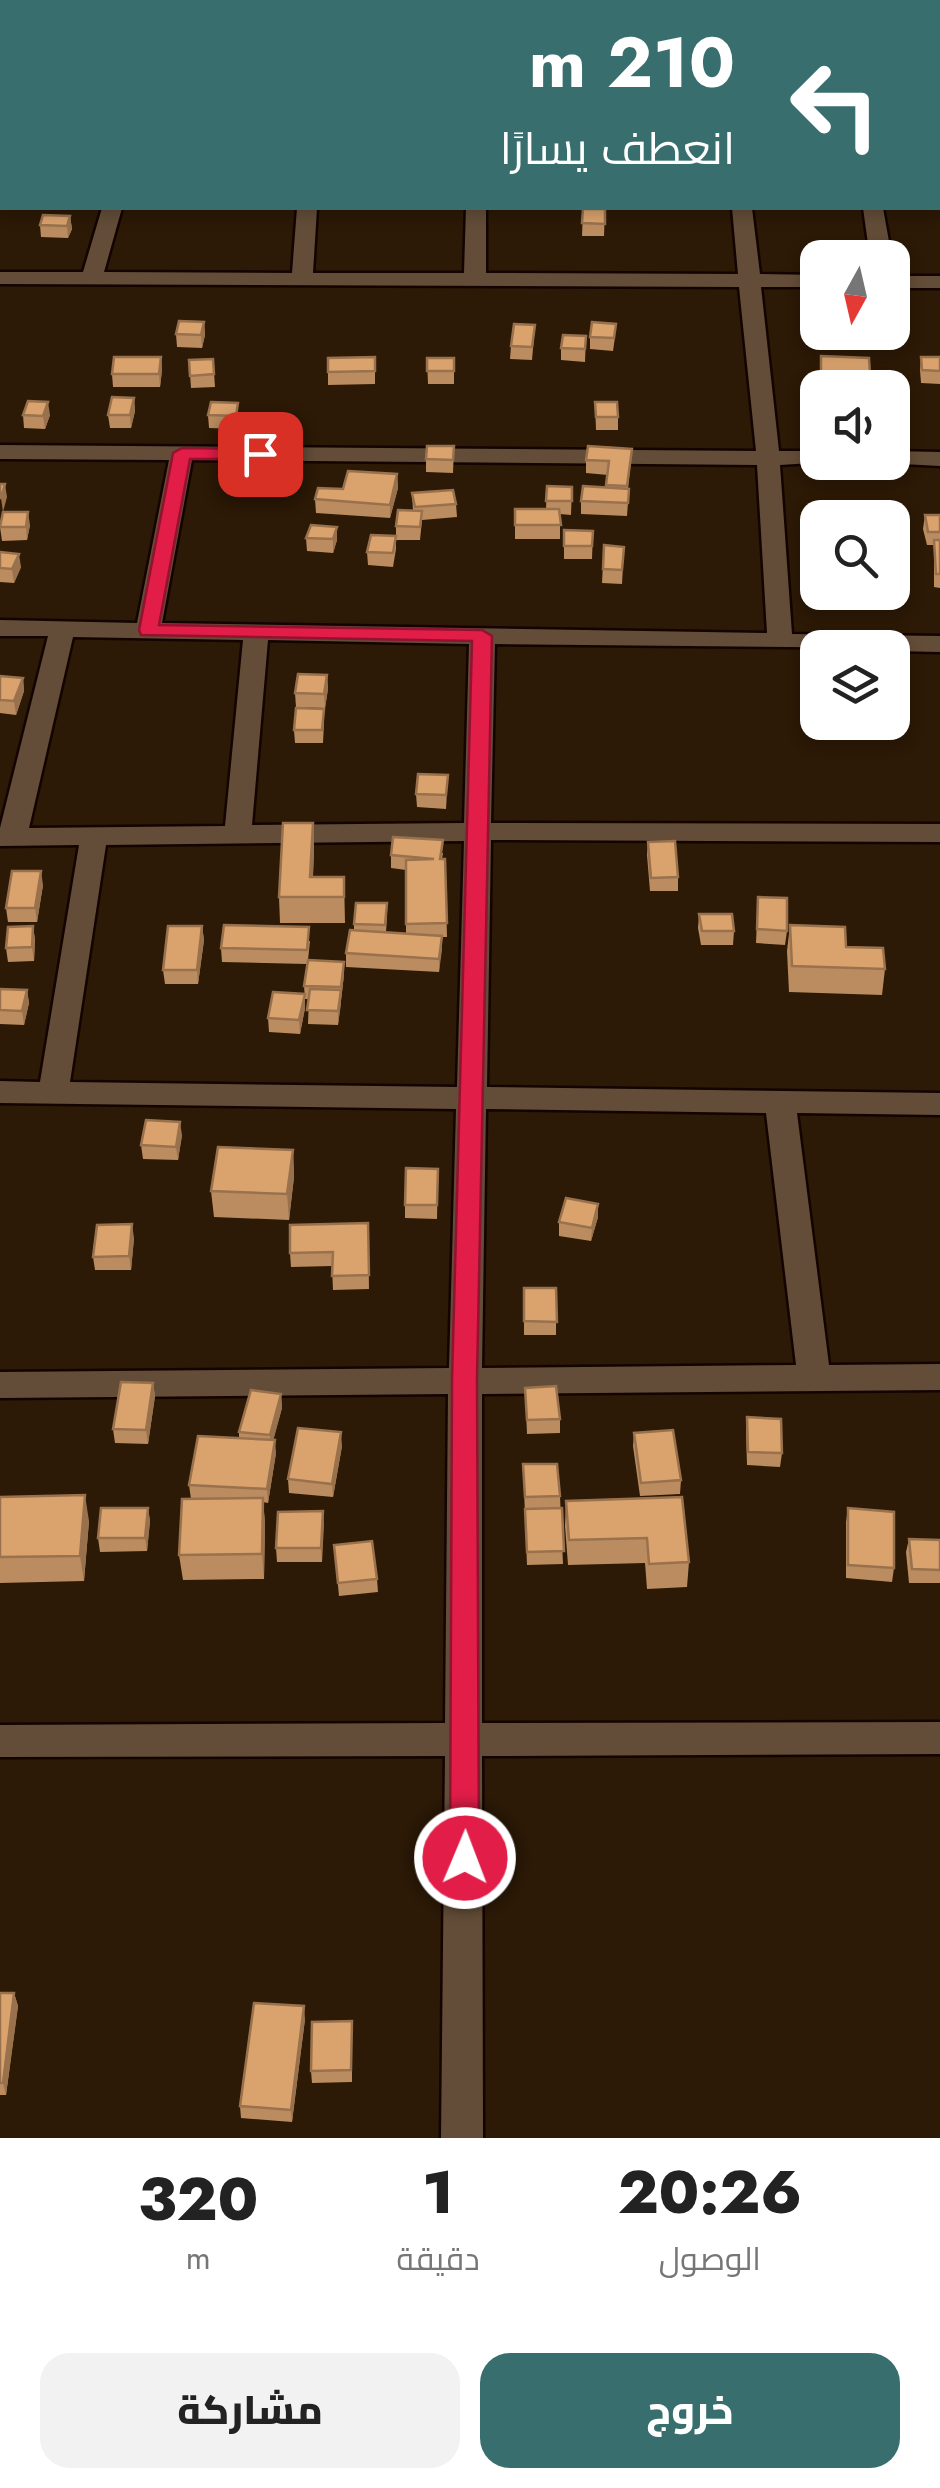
<!DOCTYPE html>
<html lang="ar">
<meta charset="utf-8">
<style>
:root{--surface:#fff;--page:#f2f2f2;--text:#222;--muted:#767676;--accent:#386f6e}
body{margin:0;font-family:Jost,Cairo,sans-serif;background:var(--page);color:var(--text);direction:rtl;height:100vh;display:flex;flex-direction:column;font-size:38px;white-space:nowrap}
*{box-sizing:border-box;margin:0}
p{font-size:32px;color:var(--muted)}
.icon{flex:none;width:55px;height:55px;fill:none;stroke:currentColor;stroke-width:2;stroke-linecap:round;stroke-linejoin:round}
.map{position:relative;height:2138px;overflow:hidden;direction:ltr}
.side{display:flex;flex-direction:column;background:var(--surface);flex:1}
.side>*{flex:none}
.top-card{position:absolute;left:0px;top:0px;width:940px;height:210px;box-shadow:0 5px 15px #0003;direction:rtl;background:#386f6e;color:#fff;overflow:hidden}
.needle{width:65px;rotate:188deg}
.controls{position:absolute;left:800px;top:240px;display:grid;gap:20px}
.controls a{display:grid;place-items:center;width:110px;height:110px;border-radius:20px;background:var(--surface);box-shadow:0 5px 15px #0003;font-size:50px}
.pin{position:absolute;display:grid;place-items:center;width:85px;height:85px;color:#fff;margin:-42px;border-radius:20px;box-shadow:0 5px 15px #0006}
.me{position:absolute;width:110px;margin:-55px;rotate:1deg;stroke-linejoin:round;filter:drop-shadow(0 0 8px #0008)}
.turn{display:flex;align-items:center;gap:35px;height:210px;padding:0 40px;font-size:45px}
.turn .icon{width:130px;height:130px;stroke-width:2.5}
.turn b{display:block;font-size:70px;line-height:85px}
.eta{display:flex;justify-content:space-evenly;align-items:center;height:170px;text-align:center}
.eta b{font-size:60px;font-weight:800;line-height:70px}
.cta{display:flex;gap:20px;margin-top:auto;padding:20px 40px}
.cta a{flex:1;height:115px;border-radius:30px;background:var(--accent);color:#fff;font-size:40px;font-weight:800;line-height:115px;text-align:center}
.cta a+a{background:var(--page);color:var(--text)}
.map>svg:first-child{display:block}
</style>
<div class="map">
<svg width="940" height="2138" viewBox="0 0 940 2138">
<rect width="100%" height="100%" fill="#2c1906"/>
<g fill="none" stroke-linecap="round" stroke-linejoin="round">
<g stroke="#140400" stroke-width="5">
<g id="minor">
<rect x="452" y="0" width="18" height="2"/>
<polygon points="0,4 2,5 2,16 0,16"/>
<polygon points="938,8 940,8 940,20 938,19"/>
<rect x="0" y="118" width="2" height="12"/>
<rect x="938" y="120" width="2" height="12"/>
<path d="M 102,208 L 122,208 L 104,272 L 292,273 L 297,208 L 317,208 L 313,273 L 464,273 L 466,208 L 486,208 L 486,273 L 738,274 L 732,208 L 752,208 L 760,274 L 818,275 L 818,287 L 761,287 L 779,451 L 818,451 L 818,462 L 827,462 L 780,465 L 792,634 L 940,636 L 940,652 L 892,651 L 892,648 L 495,644 L 491,823 L 940,824 L 940,842 L 491,840 L 487,1087 L 940,1093 L 940,1115 L 797,1113 L 829,1365 L 940,1364 L 940,1390 L 482,1394 L 482,1723 L 940,1722 L 940,1754 L 482,1756 L 483,2138 L 441,2138 L 445,1756 L 0,1757 L 0,1725 L 445,1723 L 448,1394 L 0,1398 L 0,1372 L 449,1368 L 456,1109 L 0,1103 L 0,1081 L 40,1082 L 79,845 L 0,846 L 0,828 L 48,636 L 0,636 L 0,620 L 137,623 L 169,460 L 0,459 L 0,445 L 756,451 L 739,287 L 0,284 L 0,272 L 83,272 ZM 192,460 L 757,465 L 767,633 L 162,623 ZM 73,637 L 243,640 L 225,826 L 29,828 ZM 268,640 L 469,644 L 464,823 L 252,825 ZM 464,841 L 457,1087 L 70,1082 L 106,845 ZM 486,1109 L 766,1113 L 796,1365 L 482,1368 Z"/>
<polygon points="863,208 883,208 892,258 870,258"/>
<rect x="892" y="276" width="48" height="12"/>
<polygon points="892,451 940,452 940,466 884,463 892,462"/>
</g>
</g>
<use href="#minor" fill="#634d38" fill-rule="evenodd"/>
</g>
<g fill="#bb8c5f">
<polygon points="572,0 611,0 611,1"/>
<polygon points="653,0 678,0 653,2"/>
<polygon points="829,0 852,0 852,2 830,2"/>
<polygon points="938,175 940,175 940,209 925,208 938,208"/>
<polygon points="751,208 791,208 791,209"/>
<polygon points="583,209 605,209 604,236 582,236"/>
<polygon points="70,216 72,229 68,238 41,237 40,225"/>
<polygon points="204,322 205,335 202,348 177,347 176,334"/>
<polygon points="535,325 532,360 510,359 511,346"/>
<polygon points="586,336 585,362 561,360 561,348"/>
<polygon points="590,337 615,337 613,351 590,349"/>
<polygon points="821,356 870,375 868,388 820,386"/>
<polygon points="161,357 162,370 160,387 113,387 112,374"/>
<polygon points="375,357 375,384 328,385 328,358"/>
<polygon points="921,357 940,357 940,384 921,383 920,370"/>
<polygon points="427,358 454,371 454,384 428,384"/>
<polygon points="213,359 215,387 191,388 189,360"/>
<polygon points="134,398 135,411 131,428 110,428 108,415"/>
<polygon points="595,402 618,417 618,430 596,430"/>
<polygon points="23,415 50,415 45,429 24,428"/>
<polygon points="208,415 239,416 237,429 209,428"/>
<polygon points="454,446 453,473 426,472 426,459"/>
<polygon points="632,449 628,489 629,489 627,516 581,514 581,501 606,488 608,475 586,473 586,460"/>
<polygon points="831,462 856,462 855,479 831,478"/>
<polygon points="397,474 398,488 390,518 316,513 315,499 343,489"/>
<polygon points="547,486 572,487 571,515 560,514 560,539 515,539 515,509 546,509"/>
<polygon points="412,493 456,504 457,517 422,520 420,540 396,540 396,526 413,511"/>
<polygon points="925,515 940,515 940,588 934,587 934,545 927,545 923,529"/>
<polygon points="30,525 27,540 2,541 0,527"/>
<polygon points="337,527 337,540 333,553 307,551 306,538"/>
<polygon points="564,530 593,531 592,559 564,559"/>
<polygon points="396,536 396,549 393,567 368,565 367,552"/>
<polygon points="604,545 624,547 622,584 602,583"/>
<polygon points="0,552 21,567 14,583 0,582"/>
<polygon points="327,675 328,689 325,708 296,707 295,693"/>
<polygon points="0,676 23,678 24,691 16,715 0,713"/>
<polygon points="324,722 323,743 295,743 294,730"/>
<polygon points="448,775 446,809 417,807 416,794"/>
<polygon points="313,823 314,849 313,877 344,877 345,923 280,923 279,897"/>
<polygon points="648,842 678,877 678,891 650,891 647,855"/>
<polygon points="443,853 442,859 445,859 447,937 442,937 439,972 346,967 346,953 354,931 354,924 387,917 386,932 406,934 406,870 391,868 391,855"/>
<polygon points="43,885 37,922 8,922 6,908"/>
<polygon points="758,897 787,931 785,945 756,943"/>
<polygon points="699,914 734,931 733,945 701,945 698,928"/>
<polygon points="790,925 846,947 885,969 882,995 789,992 787,951"/>
<polygon points="33,926 35,940 34,961 8,962 6,948"/>
<polygon points="202,926 204,940 198,984 165,984 163,970"/>
<polygon points="310,941 308,960 344,962 344,975 338,1025 308,1024 309,999 305,999 304,986 307,964 222,962 221,948"/>
<polygon points="0,989 27,990 29,1003 24,1025 0,1024"/>
<polygon points="305,994 305,1008 300,1034 269,1032 268,1018"/>
<polygon points="182,1135 178,1160 143,1159 141,1145"/>
<polygon points="293,1150 294,1177 289,1220 214,1217 211,1191"/>
<polygon points="438,1169 437,1219 405,1218 405,1205"/>
<polygon points="598,1217 591,1241 559,1236 559,1222"/>
<polygon points="368,1223 369,1289 333,1290 332,1266 291,1267 290,1253"/>
<polygon points="134,1238 131,1270 95,1270 93,1257"/>
<rect x="524" y="1288" width="32" height="47"/>
<polygon points="153,1383 155,1396 148,1444 115,1443 113,1429"/>
<polygon points="525,1388 560,1419 560,1433 527,1434"/>
<polygon points="281,1394 282,1408 273,1440 276,1453 268,1503 263,1502 265,1523 264,1579 183,1580 179,1555 191,1499 189,1485 239,1438 239,1432"/>
<polygon points="747,1417 782,1453 780,1467 747,1465 746,1431"/>
<polygon points="634,1433 681,1480 680,1494 640,1496 633,1446"/>
<polygon points="342,1446 333,1497 289,1493 288,1479"/>
<polygon points="523,1464 560,1496 563,1564 527,1565"/>
<polygon points="0,1497 89,1521 84,1581 0,1583"/>
<polygon points="682,1497 689,1562 687,1587 647,1589 645,1563 568,1565 565,1526 566,1501"/>
<polygon points="148,1508 150,1521 147,1551 100,1552 98,1538"/>
<polygon points="848,1508 894,1568 892,1582 846,1578 846,1522"/>
<polygon points="323,1511 322,1562 277,1562 276,1548"/>
<polygon points="909,1539 940,1540 940,1583 909,1583 906,1552"/>
<polygon points="334,1545 377,1579 378,1592 339,1596"/>
<polygon points="0,1993 14,1993 18,2006 6,2095 0,2095"/>
<polygon points="305,2019 292,2122 241,2118 240,2106"/>
<polygon points="352,2033 352,2082 312,2083 311,2071"/>
</g>
<g fill="#99724d">
<polygon points="70,216 72,229 68,238 67,226"/>
<polygon points="204,322 205,335 202,348 201,335"/>
<polygon points="161,357 162,370 160,387 159,374"/>
<polygon points="134,398 135,411 131,428 130,415"/>
<polygon points="48,402 50,415 45,429 43,416"/>
<polygon points="397,474 398,488 390,518 390,505"/>
<polygon points="5,484 7,497 3,512 1,498"/>
<polygon points="28,512 30,525 27,540 26,527"/>
<polygon points="337,527 337,540 333,553 333,539"/>
<polygon points="19,554 21,567 14,583 12,569"/>
<polygon points="327,675 328,689 325,708 324,694"/>
<polygon points="23,678 24,691 16,715 14,701"/>
<polygon points="313,823 314,849 312,897 310,877"/>
<polygon points="41,871 43,885 37,922 35,908"/>
<polygon points="33,926 35,940 34,961 32,947"/>
<polygon points="202,926 204,940 198,984 197,970"/>
<polygon points="442,936 442,950 439,972 439,959"/>
<polygon points="344,962 344,975 341,1001 341,987"/>
<polygon points="27,990 29,1003 24,1025 22,1011"/>
<polygon points="341,990 341,1004 338,1025 338,1011"/>
<polygon points="305,994 305,1008 300,1034 299,1020"/>
<polygon points="180,1122 182,1135 178,1160 176,1147"/>
<polygon points="293,1150 294,1177 289,1220 287,1194"/>
<polygon points="598,1204 598,1217 591,1241 592,1228"/>
<polygon points="132,1224 134,1238 131,1270 129,1256"/>
<polygon points="153,1383 155,1396 148,1444 146,1430"/>
<polygon points="281,1394 282,1408 271,1449 270,1435"/>
<polygon points="341,1432 342,1446 333,1497 332,1484"/>
<polygon points="275,1440 276,1453 268,1503 267,1489"/>
<polygon points="85,1495 89,1521 84,1581 80,1556"/>
<polygon points="263,1498 265,1523 264,1579 262,1554"/>
<polygon points="148,1508 150,1521 147,1551 145,1538"/>
<polygon points="323,1511 324,1525 322,1562 321,1548"/>
<polygon points="14,1993 18,2006 6,2095 3,2083"/>
<polygon points="304,2006 305,2019 292,2122 291,2110"/>
</g>
<g fill="#daa36e" stroke="#99724d" stroke-width="2.5">
<polygon points="938,175 940,175 940,197 938,196"/>
<polygon points="583,209 605,209 605,224 582,223"/>
<polygon points="43,215 70,216 67,226 40,225"/>
<polygon points="179,321 204,322 201,335 176,334"/>
<polygon points="592,322 616,324 614,338 590,337"/>
<polygon points="514,324 535,325 532,347 511,346"/>
<polygon points="563,335 586,336 585,349 561,348"/>
<polygon points="821,356 869,358 870,375 821,373"/>
<polygon points="114,357 161,357 159,374 112,374"/>
<polygon points="375,357 375,371 328,372 328,358"/>
<polygon points="921,357 940,357 940,371 922,370"/>
<rect x="427" y="358" width="27" height="13"/>
<polygon points="213,359 214,374 190,376 189,360"/>
<polygon points="112,397 134,398 130,415 108,415"/>
<polygon points="28,401 48,402 43,416 23,415"/>
<polygon points="211,402 238,403 236,416 208,415"/>
<polygon points="595,402 617,402 618,417 596,417"/>
<polygon points="427,446 454,446 453,460 426,459"/>
<polygon points="588,446 632,449 627,486 606,485 609,461 586,460"/>
<polygon points="833,462 856,462 856,465 833,464"/>
<polygon points="348,471 397,474 390,505 315,499 318,488 343,489"/>
<polygon points="0,484 5,484 1,498 0,498"/>
<polygon points="547,486 572,487 572,501 546,501"/>
<polygon points="583,486 629,489 628,503 581,501"/>
<polygon points="453,490 456,504 415,507 412,493"/>
<polygon points="515,509 559,509 561,525 515,525"/>
<polygon points="398,510 422,511 420,527 396,526"/>
<polygon points="3,512 28,512 26,527 0,527"/>
<polygon points="925,515 940,515 940,532 928,532"/>
<polygon points="311,525 337,527 333,539 306,538"/>
<polygon points="564,530 593,531 592,546 564,546"/>
<polygon points="371,535 396,536 393,553 367,552"/>
<polygon points="934,540 940,540 940,574 936,574"/>
<polygon points="604,545 624,547 622,570 603,569"/>
<polygon points="0,552 19,554 12,569 0,568"/>
<polygon points="298,674 327,675 324,694 295,693"/>
<polygon points="0,676 23,678 14,701 0,700"/>
<polygon points="296,708 324,709 322,730 294,730"/>
<polygon points="418,774 448,775 446,795 416,794"/>
<polygon points="283,823 313,823 310,877 344,877 344,897 279,897"/>
<polygon points="393,837 443,840 440,859 445,859 447,923 406,924 406,860 434,859 391,855"/>
<polygon points="675,841 678,877 651,878 648,842"/>
<polygon points="12,871 41,871 35,908 6,908"/>
<polygon points="758,897 787,898 787,931 757,929"/>
<polygon points="356,903 387,903 385,925 354,924"/>
<polygon points="699,914 732,914 734,931 702,931"/>
<polygon points="224,925 309,927 307,950 221,948"/>
<polygon points="790,925 845,927 846,947 883,948 885,969 792,966"/>
<polygon points="33,926 32,947 6,948 8,927"/>
<polygon points="168,926 202,926 197,970 163,970"/>
<polygon points="350,930 442,936 439,959 346,953"/>
<polygon points="308,960 344,962 341,987 304,986"/>
<polygon points="0,989 27,990 22,1011 0,1010"/>
<polygon points="310,989 341,990 338,1011 307,1010"/>
<polygon points="273,992 305,994 299,1020 268,1018"/>
<polygon points="146,1120 180,1122 176,1147 141,1145"/>
<polygon points="218,1147 293,1150 287,1194 211,1191"/>
<polygon points="406,1168 438,1169 437,1205 405,1205"/>
<polygon points="566,1198 598,1204 592,1228 559,1222"/>
<polygon points="368,1223 369,1275 332,1276 333,1252 290,1253 290,1225"/>
<polygon points="132,1224 129,1256 93,1257 97,1225"/>
<polygon points="524,1288 556,1288 557,1322 524,1321"/>
<polygon points="121,1382 153,1383 146,1430 113,1429"/>
<polygon points="556,1386 560,1419 527,1420 525,1388"/>
<polygon points="251,1390 281,1394 270,1435 239,1432"/>
<polygon points="747,1417 781,1419 782,1453 748,1452"/>
<polygon points="298,1428 341,1432 332,1484 288,1479"/>
<polygon points="673,1430 681,1480 641,1483 634,1433"/>
<polygon points="198,1436 275,1440 267,1489 189,1485"/>
<polygon points="523,1464 557,1464 560,1496 525,1497"/>
<polygon points="85,1495 80,1556 0,1557 0,1497"/>
<polygon points="682,1497 689,1562 649,1564 647,1538 569,1540 566,1501"/>
<polygon points="263,1498 262,1554 179,1555 182,1499"/>
<polygon points="101,1508 148,1508 145,1538 98,1538"/>
<polygon points="562,1508 564,1551 527,1552 525,1509"/>
<polygon points="848,1508 894,1512 894,1568 848,1565"/>
<polygon points="323,1511 321,1548 276,1548 278,1512"/>
<polygon points="909,1539 940,1540 940,1570 912,1569"/>
<polygon points="372,1541 377,1579 338,1583 334,1545"/>
<polygon points="0,1993 14,1993 3,2083 0,2083"/>
<polygon points="254,2003 304,2006 291,2110 240,2106"/>
<polygon points="352,2021 351,2070 311,2071 312,2022"/>
</g>
<polygon fill="#e11d48" stroke="#92132f" stroke-width="2.5" points="182,448 260,449 269,454 260,459 190,459 159,625 482,630 492,636 477,1379 479,1858 475,1868 465,1871 454,1868 450,1858 452,1379 472,641 141,635 139,630 173,453"/>
</svg>
<div class="controls">
<a><svg class="needle" viewBox="-14 -14 28 28"><path d="M0-13l5 13h-10z" fill="#e53935"/><path d="M0 13l5-13h-10z" fill="#767676"/></svg></a>
<a><svg class="icon" aria-label="sound" viewBox="0 0 24 24"><path d="M4 9h4l5-4v14l-5-4H4zM17 9q2 3 0 6"/></svg></a>
<a><svg class="icon" aria-label="search" viewBox="0 0 24 24"><circle cx="10" cy="10" r="6"/><path d="M15 15l6 6"/></svg></a>
<a><svg class="icon" aria-label="layers" viewBox="0 0 24 24"><path d="M12 4l9 5-9 5-9-5zM3 14l9 5 9-5"/></svg></a>
</div>
<div class="pin" style="left:260px;top:454px;background:#d93025"><svg class="icon" aria-label="arrive" viewBox="0 0 24 24"><path d="M6 21V4h12l-3 4 3 4H6"/></svg></div>
<svg class="me" style="left:465px;top:1858px" viewBox="-20 -20 40 40"><circle r="17" fill="#e11d48" stroke="#fff" stroke-width="3"/><path d="M0-11L8 9 0 5-8 9z" fill="#fff"/></svg>
<div class="top-card">
<div class="turn"><svg class="icon" aria-label="left" viewBox="0 0 24 24"><path d="M17 20v-9H6M10 6l-5 5 5 5"/></svg><div><b>210 m</b>انعطف يسارًا</div></div>
</div>
</div>
<section class="side">
<div class="eta">
<div><b>20:26</b><p>الوصول</p></div>
<div><b>1</b><p>دقيقة</p></div>
<div><b>320</b><p>m</p></div>
</div>
<div class="cta"><a>خروج</a><a>مشاركة</a></div>
</section>
